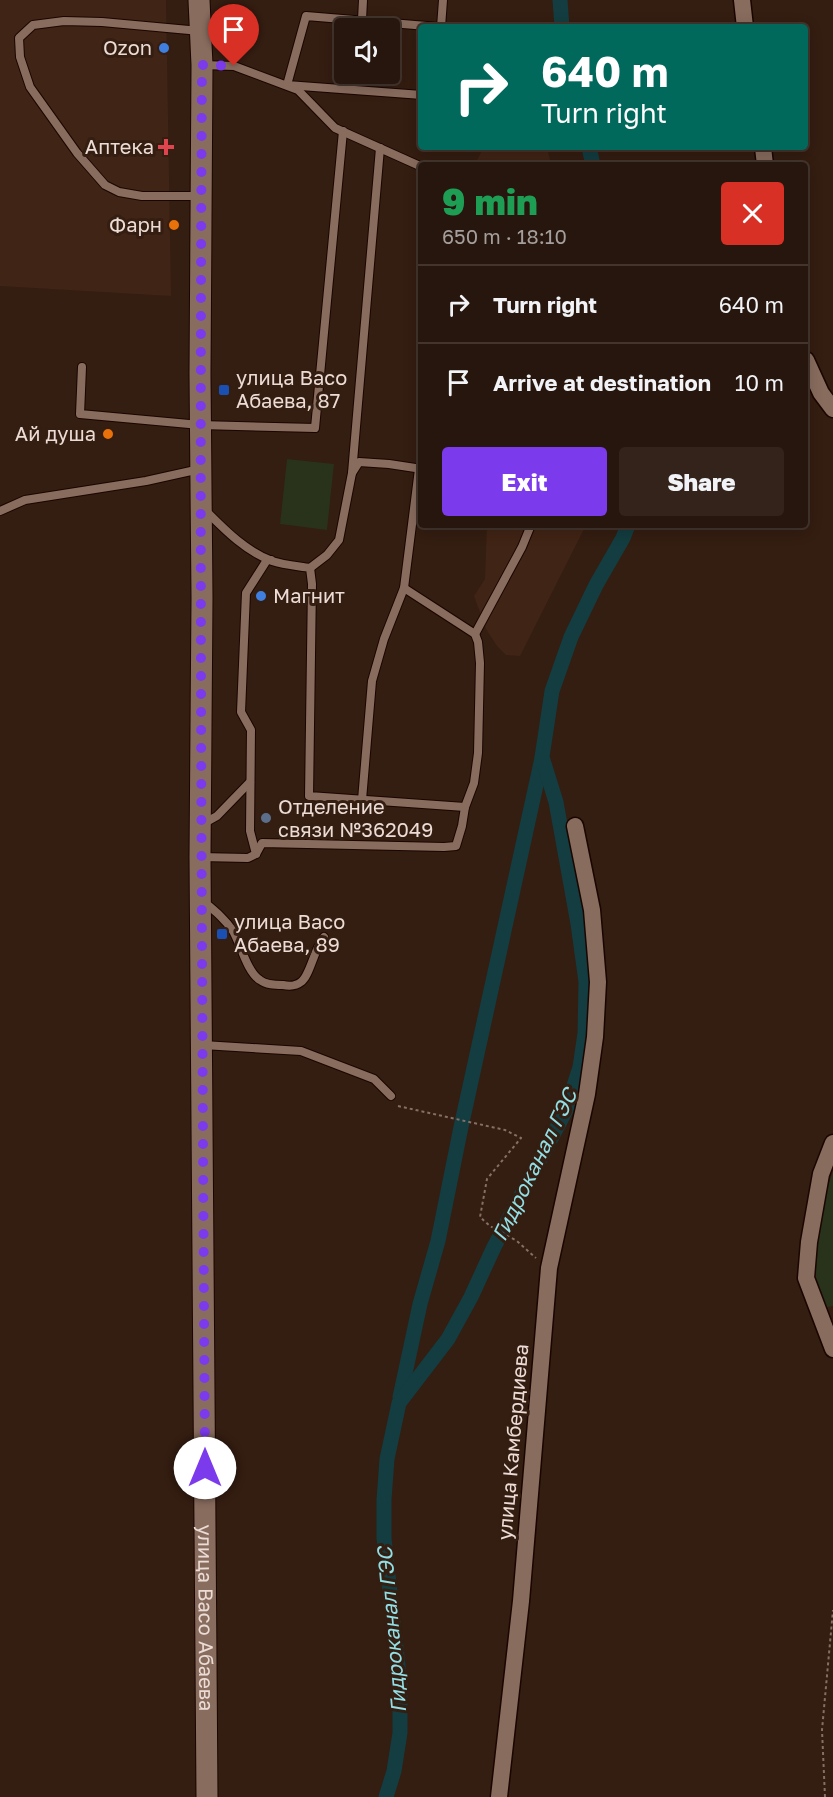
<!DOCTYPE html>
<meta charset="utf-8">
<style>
:root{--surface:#27160d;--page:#33231b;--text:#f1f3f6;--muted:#a49f9d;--line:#43352e;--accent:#7c3aed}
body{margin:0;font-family:"Golos Text",sans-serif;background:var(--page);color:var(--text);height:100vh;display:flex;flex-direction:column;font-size:22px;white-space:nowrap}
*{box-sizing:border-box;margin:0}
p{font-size:20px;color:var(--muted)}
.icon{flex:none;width:33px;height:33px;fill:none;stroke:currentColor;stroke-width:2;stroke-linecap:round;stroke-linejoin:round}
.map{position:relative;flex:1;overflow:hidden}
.sheet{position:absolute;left:418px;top:162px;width:390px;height:366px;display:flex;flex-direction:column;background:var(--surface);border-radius:6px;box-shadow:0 3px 15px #0003,0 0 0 2px var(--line)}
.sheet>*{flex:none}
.top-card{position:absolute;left:418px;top:24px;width:390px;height:126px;border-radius:6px;box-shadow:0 3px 15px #0003,0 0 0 2px var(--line);background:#00695c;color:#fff;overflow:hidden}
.fabs{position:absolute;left:334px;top:18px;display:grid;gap:12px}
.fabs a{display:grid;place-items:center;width:66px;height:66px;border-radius:6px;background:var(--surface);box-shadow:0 3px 15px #0003,0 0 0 2px var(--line);font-size:30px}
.pin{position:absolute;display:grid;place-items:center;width:51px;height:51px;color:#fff;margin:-62px -26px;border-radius:50% 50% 50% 0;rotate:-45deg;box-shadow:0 0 6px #0007}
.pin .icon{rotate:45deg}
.me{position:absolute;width:66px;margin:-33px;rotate:0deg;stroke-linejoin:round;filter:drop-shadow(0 0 4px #0008)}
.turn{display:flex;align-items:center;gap:21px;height:126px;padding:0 24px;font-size:27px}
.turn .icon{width:78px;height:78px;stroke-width:2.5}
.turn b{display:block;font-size:42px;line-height:51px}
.round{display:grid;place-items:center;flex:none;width:63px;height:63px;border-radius:6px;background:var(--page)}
.head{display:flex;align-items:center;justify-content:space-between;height:102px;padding:0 24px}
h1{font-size:36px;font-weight:800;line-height:45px;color:#1e9e55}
.button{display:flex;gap:12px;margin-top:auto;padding:12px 24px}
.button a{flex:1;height:69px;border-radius:6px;background:var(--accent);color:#fff;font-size:24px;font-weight:800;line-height:69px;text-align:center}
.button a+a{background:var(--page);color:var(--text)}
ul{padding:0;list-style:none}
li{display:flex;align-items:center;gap:18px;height:78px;padding:0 24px;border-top:2px solid var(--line)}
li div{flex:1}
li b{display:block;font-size:22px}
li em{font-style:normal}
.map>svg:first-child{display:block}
</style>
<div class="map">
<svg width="833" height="1797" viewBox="0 0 833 1797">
<rect width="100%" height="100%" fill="#341d11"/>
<g fill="#402415">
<polygon points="0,0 166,0 171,296 0,286"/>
<polygon points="490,147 547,147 551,165 475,165 481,152"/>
<polygon points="487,525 586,525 520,656 506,655 497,646 486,629 474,596 485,579"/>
</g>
<g fill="#29321b">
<polygon points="287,459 334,464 327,530 280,524"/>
<path d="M 833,1171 L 833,1306 L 822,1308 C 817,1293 813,1279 812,1263 C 811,1237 825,1196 833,1171 Z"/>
</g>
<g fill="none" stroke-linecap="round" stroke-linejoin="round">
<g stroke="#133d40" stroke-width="15">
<polyline points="560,0 562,27"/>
<polyline points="589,147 593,165"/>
<polyline points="400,1397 420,1304 438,1241 461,1127 542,758"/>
<polyline points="386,1797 394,1771 400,1733 400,1683 384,1538 384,1500 387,1459 399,1403 448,1339 471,1297 494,1247 566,1110 580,1067 585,1033 586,982 578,924 556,802 542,757 552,691 571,637 596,585 623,538 628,525"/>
</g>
<g stroke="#1a0600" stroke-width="10">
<g id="service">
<polyline points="362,20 363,0"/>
<polyline points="441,27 443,0"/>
<polyline points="200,31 102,22 64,21 33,25 19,38 20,57 30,87 77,153 105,185 119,192 142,196 200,196"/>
<polyline points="202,65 234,66 298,90 335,128 422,167"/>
<polyline points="422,95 287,85 306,16 439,27"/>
<polyline points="82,367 80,414 200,425 315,428 343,131"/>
<polyline points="352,473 380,148"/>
<path d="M 204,509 C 224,529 245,551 272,561 C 284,565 298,566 310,568 L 312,584 L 309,796 L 465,807"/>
<polyline points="0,511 25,500 146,481 200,469"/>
<polyline points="310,568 327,555 339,540 352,473 359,462 389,464 422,469"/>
<polyline points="475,634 522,547 531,525"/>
<polyline points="362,800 372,681 384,639 404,588 419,469"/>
<polyline points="201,825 217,816 250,782"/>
<polyline points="256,854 250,831 251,730 241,712 246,593 267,560 271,560"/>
<polyline points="200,857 248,858 256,854 262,843 444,847 456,846 462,826 465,807 474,783 478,753 480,663 478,642 475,634 404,588"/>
<path d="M 203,901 C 215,911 225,919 233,931 C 241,945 247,972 260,980 C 266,985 275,985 283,985 C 288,986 296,986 301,982 C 310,976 314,949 324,937"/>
<polyline points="203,1045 301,1051 374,1079 391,1096"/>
</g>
</g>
<g stroke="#1a0600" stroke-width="19">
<g id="minor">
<polyline points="742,0 745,27"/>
<polyline points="763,147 765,165"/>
<polyline points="806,360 821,393 833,409"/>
<polyline points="833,1143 821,1174 809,1242 806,1278 833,1349"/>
<polyline points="499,1797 521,1601 549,1268 587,1094 595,1037 598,982 592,910 575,826"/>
</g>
</g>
<g stroke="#1a0600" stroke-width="23">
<g id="tertiary">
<path id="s1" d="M 199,0 L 202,65 L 200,374 L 202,598 L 200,857 L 207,1797"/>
</g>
</g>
<g stroke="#847066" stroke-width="2" stroke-dasharray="3 3" stroke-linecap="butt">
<polyline points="398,1106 505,1130 521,1138 487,1179 480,1217 490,1226 517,1241 536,1258"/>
<polyline points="825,1797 822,1730 833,1610"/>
</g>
<use href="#service" stroke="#886c5e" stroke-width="8"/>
<use href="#minor" stroke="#886c5e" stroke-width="16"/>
<use href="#tertiary" stroke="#886c5e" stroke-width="21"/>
</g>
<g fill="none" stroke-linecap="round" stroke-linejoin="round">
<path stroke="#7c3aed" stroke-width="10" stroke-dasharray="0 18" d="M 205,1468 C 202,1000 199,532 202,65 L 234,66"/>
</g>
<g fill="#3f7fe0" stroke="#341d11" stroke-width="2">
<circle cx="164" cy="48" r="6"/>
<circle cx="261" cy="596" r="6"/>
</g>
<path fill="#e0444e" stroke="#341d11" stroke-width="2" d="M163 138h6v6h6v6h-6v6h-6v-6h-6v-6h6z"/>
<g fill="#e8710a" stroke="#341d11" stroke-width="2">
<circle cx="174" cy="225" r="6"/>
<circle cx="108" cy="434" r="6"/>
</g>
<g fill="#1a4fb4" stroke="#341d11" stroke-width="2">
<rect x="218" y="384" width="12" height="12" rx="3"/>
<rect x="216" y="928" width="12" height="12" rx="3"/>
</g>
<circle fill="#5c6f8a" stroke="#341d11" stroke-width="2" cx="266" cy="818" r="6"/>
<g text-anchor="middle" stroke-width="6" stroke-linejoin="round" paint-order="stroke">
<g font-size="20" fill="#ecdcd5" stroke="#341d11" text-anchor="end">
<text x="152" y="55">Ozon</text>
<text x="154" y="154">Аптека</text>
<text x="162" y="232">Фарн</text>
<text x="236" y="385" text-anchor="start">улица Васо<tspan x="236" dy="23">Абаева, 87</tspan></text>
<text x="96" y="441">Ай душа</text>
<text x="273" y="603" text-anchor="start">Магнит</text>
<text x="278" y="814" text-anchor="start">Отделение<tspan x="278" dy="23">связи №362049</tspan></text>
<text x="234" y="929" text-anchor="start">улица Васо<tspan x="234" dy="23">Абаева, 89</tspan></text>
</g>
<g font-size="20" fill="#ecdcd5" stroke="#341d11">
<text transform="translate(513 1442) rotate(-85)" y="7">улица Камбердиева</text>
<text dy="7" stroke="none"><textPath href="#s1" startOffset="1618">улица Васо Абаева</textPath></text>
</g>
<g font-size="21" font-style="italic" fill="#91dee4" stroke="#341d11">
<text transform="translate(535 1165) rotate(-64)" y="7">Гидроканал ГЭС</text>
<text transform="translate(392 1630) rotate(-95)" y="7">Гидроканал ГЭС</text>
</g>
</g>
</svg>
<div class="fabs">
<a><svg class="icon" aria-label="sound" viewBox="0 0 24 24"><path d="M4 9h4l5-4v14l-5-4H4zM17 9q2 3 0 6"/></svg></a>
</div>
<div class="pin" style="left:234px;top:66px;background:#d93025"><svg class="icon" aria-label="arrive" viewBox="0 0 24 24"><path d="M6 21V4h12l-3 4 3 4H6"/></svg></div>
<svg class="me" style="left:205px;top:1468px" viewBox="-20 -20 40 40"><circle r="19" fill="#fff"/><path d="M0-13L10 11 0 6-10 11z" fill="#7c3aed"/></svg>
<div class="top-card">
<div class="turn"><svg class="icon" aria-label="right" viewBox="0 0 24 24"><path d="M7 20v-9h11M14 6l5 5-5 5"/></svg><div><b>640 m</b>Turn right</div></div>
</div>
<section class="sheet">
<div class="head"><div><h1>9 min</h1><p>650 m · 18:10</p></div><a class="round" style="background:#d93025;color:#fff"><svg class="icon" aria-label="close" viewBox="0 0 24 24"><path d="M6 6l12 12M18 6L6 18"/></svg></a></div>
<ul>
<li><svg class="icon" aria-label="right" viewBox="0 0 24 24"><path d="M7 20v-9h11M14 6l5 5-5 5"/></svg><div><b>Turn right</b></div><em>640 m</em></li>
<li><svg class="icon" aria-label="arrive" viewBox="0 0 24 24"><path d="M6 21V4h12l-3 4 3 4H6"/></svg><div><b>Arrive at destination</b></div><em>10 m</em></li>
</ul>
<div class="button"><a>Exit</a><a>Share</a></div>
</section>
</div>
